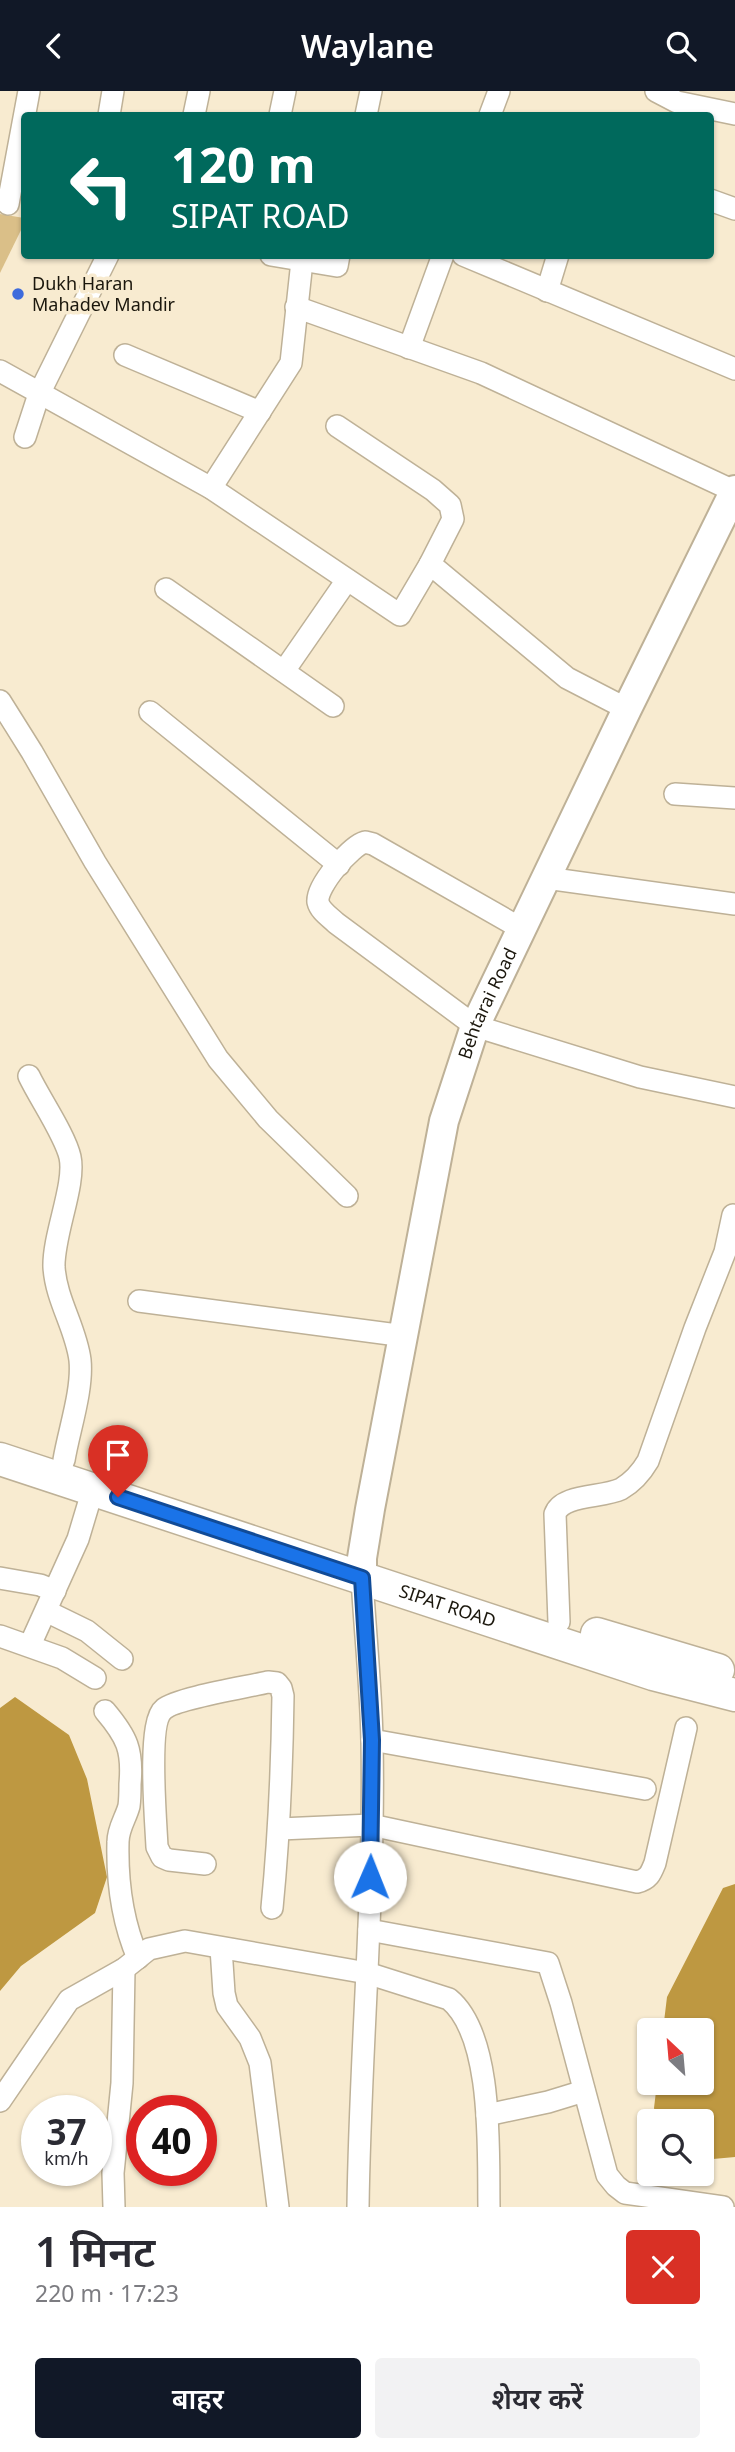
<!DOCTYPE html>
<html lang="hi">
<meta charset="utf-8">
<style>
:root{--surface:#fff;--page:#f2f2f3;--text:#2b2b33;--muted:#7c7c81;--accent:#111827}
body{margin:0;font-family:"Noto Sans","Noto Sans Devanagari",sans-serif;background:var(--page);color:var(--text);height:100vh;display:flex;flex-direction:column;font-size:26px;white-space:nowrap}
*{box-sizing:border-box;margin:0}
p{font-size:23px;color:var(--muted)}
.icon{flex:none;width:38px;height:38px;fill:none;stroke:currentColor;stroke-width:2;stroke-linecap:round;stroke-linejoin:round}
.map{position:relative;height:2116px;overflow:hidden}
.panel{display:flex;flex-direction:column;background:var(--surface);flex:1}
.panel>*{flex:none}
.banner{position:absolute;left:21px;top:21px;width:693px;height:147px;border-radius:7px;box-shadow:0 2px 5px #0004;background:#00695c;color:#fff;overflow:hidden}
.needle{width:46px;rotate:334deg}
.buttons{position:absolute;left:637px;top:1927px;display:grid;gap:14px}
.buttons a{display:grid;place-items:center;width:77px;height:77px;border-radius:7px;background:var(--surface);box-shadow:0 2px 5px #0004;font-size:35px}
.speed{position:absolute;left:21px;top:2004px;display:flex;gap:14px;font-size:35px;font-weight:700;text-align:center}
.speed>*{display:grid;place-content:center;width:91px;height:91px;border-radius:50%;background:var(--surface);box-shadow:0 2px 5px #0004;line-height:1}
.speed small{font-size:18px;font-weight:400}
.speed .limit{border:10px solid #d22;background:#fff;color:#111}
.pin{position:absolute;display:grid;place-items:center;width:60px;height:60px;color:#fff;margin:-72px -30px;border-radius:50% 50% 50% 0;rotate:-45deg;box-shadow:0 0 7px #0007}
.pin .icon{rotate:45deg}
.me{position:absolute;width:77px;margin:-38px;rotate:1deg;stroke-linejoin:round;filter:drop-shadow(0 0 5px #0008)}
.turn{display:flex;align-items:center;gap:24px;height:147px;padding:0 35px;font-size:32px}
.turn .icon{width:91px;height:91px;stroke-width:2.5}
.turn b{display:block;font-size:49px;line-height:60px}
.round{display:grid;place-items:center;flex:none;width:74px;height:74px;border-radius:7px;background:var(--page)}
.summary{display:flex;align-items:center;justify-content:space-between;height:119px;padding:0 35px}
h1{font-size:42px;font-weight:600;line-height:52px}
.button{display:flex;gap:14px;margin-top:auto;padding:14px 35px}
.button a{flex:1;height:80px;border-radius:7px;background:var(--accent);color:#fff;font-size:28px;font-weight:600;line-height:80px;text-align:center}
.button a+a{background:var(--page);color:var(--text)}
header{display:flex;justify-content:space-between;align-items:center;height:91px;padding:0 35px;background:var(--accent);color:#fff;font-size:32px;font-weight:600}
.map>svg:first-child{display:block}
</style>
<header><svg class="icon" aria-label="back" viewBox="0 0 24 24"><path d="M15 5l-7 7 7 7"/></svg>Waylane<svg class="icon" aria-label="search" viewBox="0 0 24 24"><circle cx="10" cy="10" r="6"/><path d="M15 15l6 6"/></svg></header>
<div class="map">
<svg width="735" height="2116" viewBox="0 0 735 2116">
<rect width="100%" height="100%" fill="#f8ebd0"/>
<polygon fill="#dabf88" points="0,123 24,127 24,133 0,182"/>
<g fill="#be9841">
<polygon points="15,1606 69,1644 87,1688 107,1786 95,1822 21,1875 0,1900 0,1617"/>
<polygon points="735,1793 735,2066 702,2069 702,2030 657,2030 654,2017 657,1992 702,1992 702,1939 663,1939 667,1906 723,1797"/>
</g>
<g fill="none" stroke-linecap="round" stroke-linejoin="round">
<g stroke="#beb197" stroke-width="24">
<g id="minor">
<polyline points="656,0 677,11 735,23"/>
<polyline points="109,24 113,0"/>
<polyline points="194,24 199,0"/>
<polyline points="280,24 285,0"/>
<polyline points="366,24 371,0"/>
<polyline points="490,24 499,0"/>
<polyline points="710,109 735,118"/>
<polyline points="8,113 29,0"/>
<polyline points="271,164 337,175 339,164"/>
<polyline points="463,164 735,278"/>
<polyline points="547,200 558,164"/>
<polyline points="296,216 481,282 734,400"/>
<polyline points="409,257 443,164"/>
<polyline points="125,264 260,321"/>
<polyline points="0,280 211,397 400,524 430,473 567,587 627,618"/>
<polyline points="337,335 433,399 450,414 453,428 430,473"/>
<polyline points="25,346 39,303 108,164"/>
<polyline points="211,397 291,272 302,170"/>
<polyline points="166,498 333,615"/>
<polyline points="284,580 347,489"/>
<polyline points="0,610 32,661 95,771 218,968 268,1028 347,1105"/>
<polyline points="150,621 339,774"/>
<polyline points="675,703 735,707"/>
<polyline points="546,787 735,813"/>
<path d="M 522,838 L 373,753 L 365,751 C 351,755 316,795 318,811 C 320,820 330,826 336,832 L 475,935 L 640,986 L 735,1006"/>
<path d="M 29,985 C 40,1008 65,1044 70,1066 C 76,1093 53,1144 54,1176 C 56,1209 76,1237 80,1269 C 83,1299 69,1339 64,1369"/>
<polyline points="139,1210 405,1245"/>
<polyline points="0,1487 40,1494 55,1500"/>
<polyline points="46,1520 87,1540 122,1568"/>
<path d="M 559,1531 L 555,1423 C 562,1403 602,1407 621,1398 C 633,1391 641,1382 648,1370 L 695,1237 L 725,1161 L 733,1124"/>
<polyline points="0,1545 62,1567 95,1587"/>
<polyline points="30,1554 78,1448 93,1398"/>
<path d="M 105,1620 C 127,1646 133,1659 130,1693 C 130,1700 130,1708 129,1715 C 126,1727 118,1737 118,1751 C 117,1791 122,1830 138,1867"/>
<polyline points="372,1649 645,1698"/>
<path d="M 280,1738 L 371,1734 L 637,1791 C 649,1788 651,1782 655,1772 L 686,1637"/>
<path d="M 205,1773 L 169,1769 L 162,1766 L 157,1756 C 156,1732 147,1631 164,1618 C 177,1607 247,1596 268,1591 L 277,1592 L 281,1597 L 283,1605 C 282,1676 279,1746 272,1817"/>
<polyline points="369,1839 548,1872 561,1912 607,2084 616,2095 625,2102 723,2116"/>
<polyline points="221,1857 224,1902 227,1915 250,1947 260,1972 278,2116"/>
<path d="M 0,2010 L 69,1909 L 124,1878 L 149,1858 L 185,1850 L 367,1882 L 449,1908 C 494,1945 488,2061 489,2116"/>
<polyline points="487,2024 548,2011 584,2000"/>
<polyline points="114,2116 113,2082 122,1992 124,1878"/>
<path d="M 358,2116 C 360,1961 375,1806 372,1650 C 371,1596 365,1541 362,1487"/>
</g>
</g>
<g stroke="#beb197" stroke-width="32">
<g id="major">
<path id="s1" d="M 362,1487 L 362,1467 L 370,1418 L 444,1030 L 475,935 L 627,618 L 735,399"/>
</g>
</g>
<g stroke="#beb197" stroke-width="35">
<g id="highway">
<path id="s2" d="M 0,1368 L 653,1583 L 735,1604"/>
<polyline points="597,1543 718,1579"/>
</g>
</g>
<use href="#minor" stroke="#fff" stroke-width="21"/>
<use href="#major" stroke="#fff" stroke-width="28"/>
<use href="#highway" stroke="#fff" stroke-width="32"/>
</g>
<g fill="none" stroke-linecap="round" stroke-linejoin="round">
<g stroke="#114b97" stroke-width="18">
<polyline id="route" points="118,1406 362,1487 372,1649 370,1786"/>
</g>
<use href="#route" stroke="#1a73e8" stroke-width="12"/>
</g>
<circle fill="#3e6bdc" stroke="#f8ebd0" stroke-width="2.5" cx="18" cy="203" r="7"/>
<g text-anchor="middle" stroke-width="7" stroke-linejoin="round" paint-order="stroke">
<g font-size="18" fill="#1b170d" stroke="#f8ebd0" text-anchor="start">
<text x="32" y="199">Dukh Haran<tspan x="32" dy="21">Mahadev Mandir</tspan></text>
</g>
<g font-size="18" fill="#1b170d" stroke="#f8ebd0">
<text dy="6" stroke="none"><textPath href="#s1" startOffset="590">Behtarai Road</textPath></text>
<text dy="6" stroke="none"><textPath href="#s2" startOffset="471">SIPAT ROAD</textPath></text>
</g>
</g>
</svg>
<div class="buttons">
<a><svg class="needle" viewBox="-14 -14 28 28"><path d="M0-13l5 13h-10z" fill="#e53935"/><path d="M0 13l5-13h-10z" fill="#7c7c81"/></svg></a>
<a><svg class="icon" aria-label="search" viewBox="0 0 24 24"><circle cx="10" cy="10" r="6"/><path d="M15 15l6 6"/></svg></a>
</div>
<div class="speed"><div>37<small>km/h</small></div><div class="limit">40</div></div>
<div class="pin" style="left:118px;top:1406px;background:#d93025"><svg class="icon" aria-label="arrive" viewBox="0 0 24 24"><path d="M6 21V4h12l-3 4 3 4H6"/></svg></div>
<svg class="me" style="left:370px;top:1786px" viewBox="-20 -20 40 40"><circle r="19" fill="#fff"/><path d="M0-13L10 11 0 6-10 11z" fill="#1a73e8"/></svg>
<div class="banner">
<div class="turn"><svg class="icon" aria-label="left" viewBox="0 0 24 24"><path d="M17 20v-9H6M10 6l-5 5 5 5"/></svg><div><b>120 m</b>SIPAT ROAD</div></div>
</div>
</div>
<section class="panel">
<div class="summary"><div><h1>1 मिनट</h1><p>220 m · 17:23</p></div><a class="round" style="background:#d93025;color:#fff"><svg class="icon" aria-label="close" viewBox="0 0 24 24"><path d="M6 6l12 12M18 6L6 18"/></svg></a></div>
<div class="button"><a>बाहर</a><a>शेयर करें</a></div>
</section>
